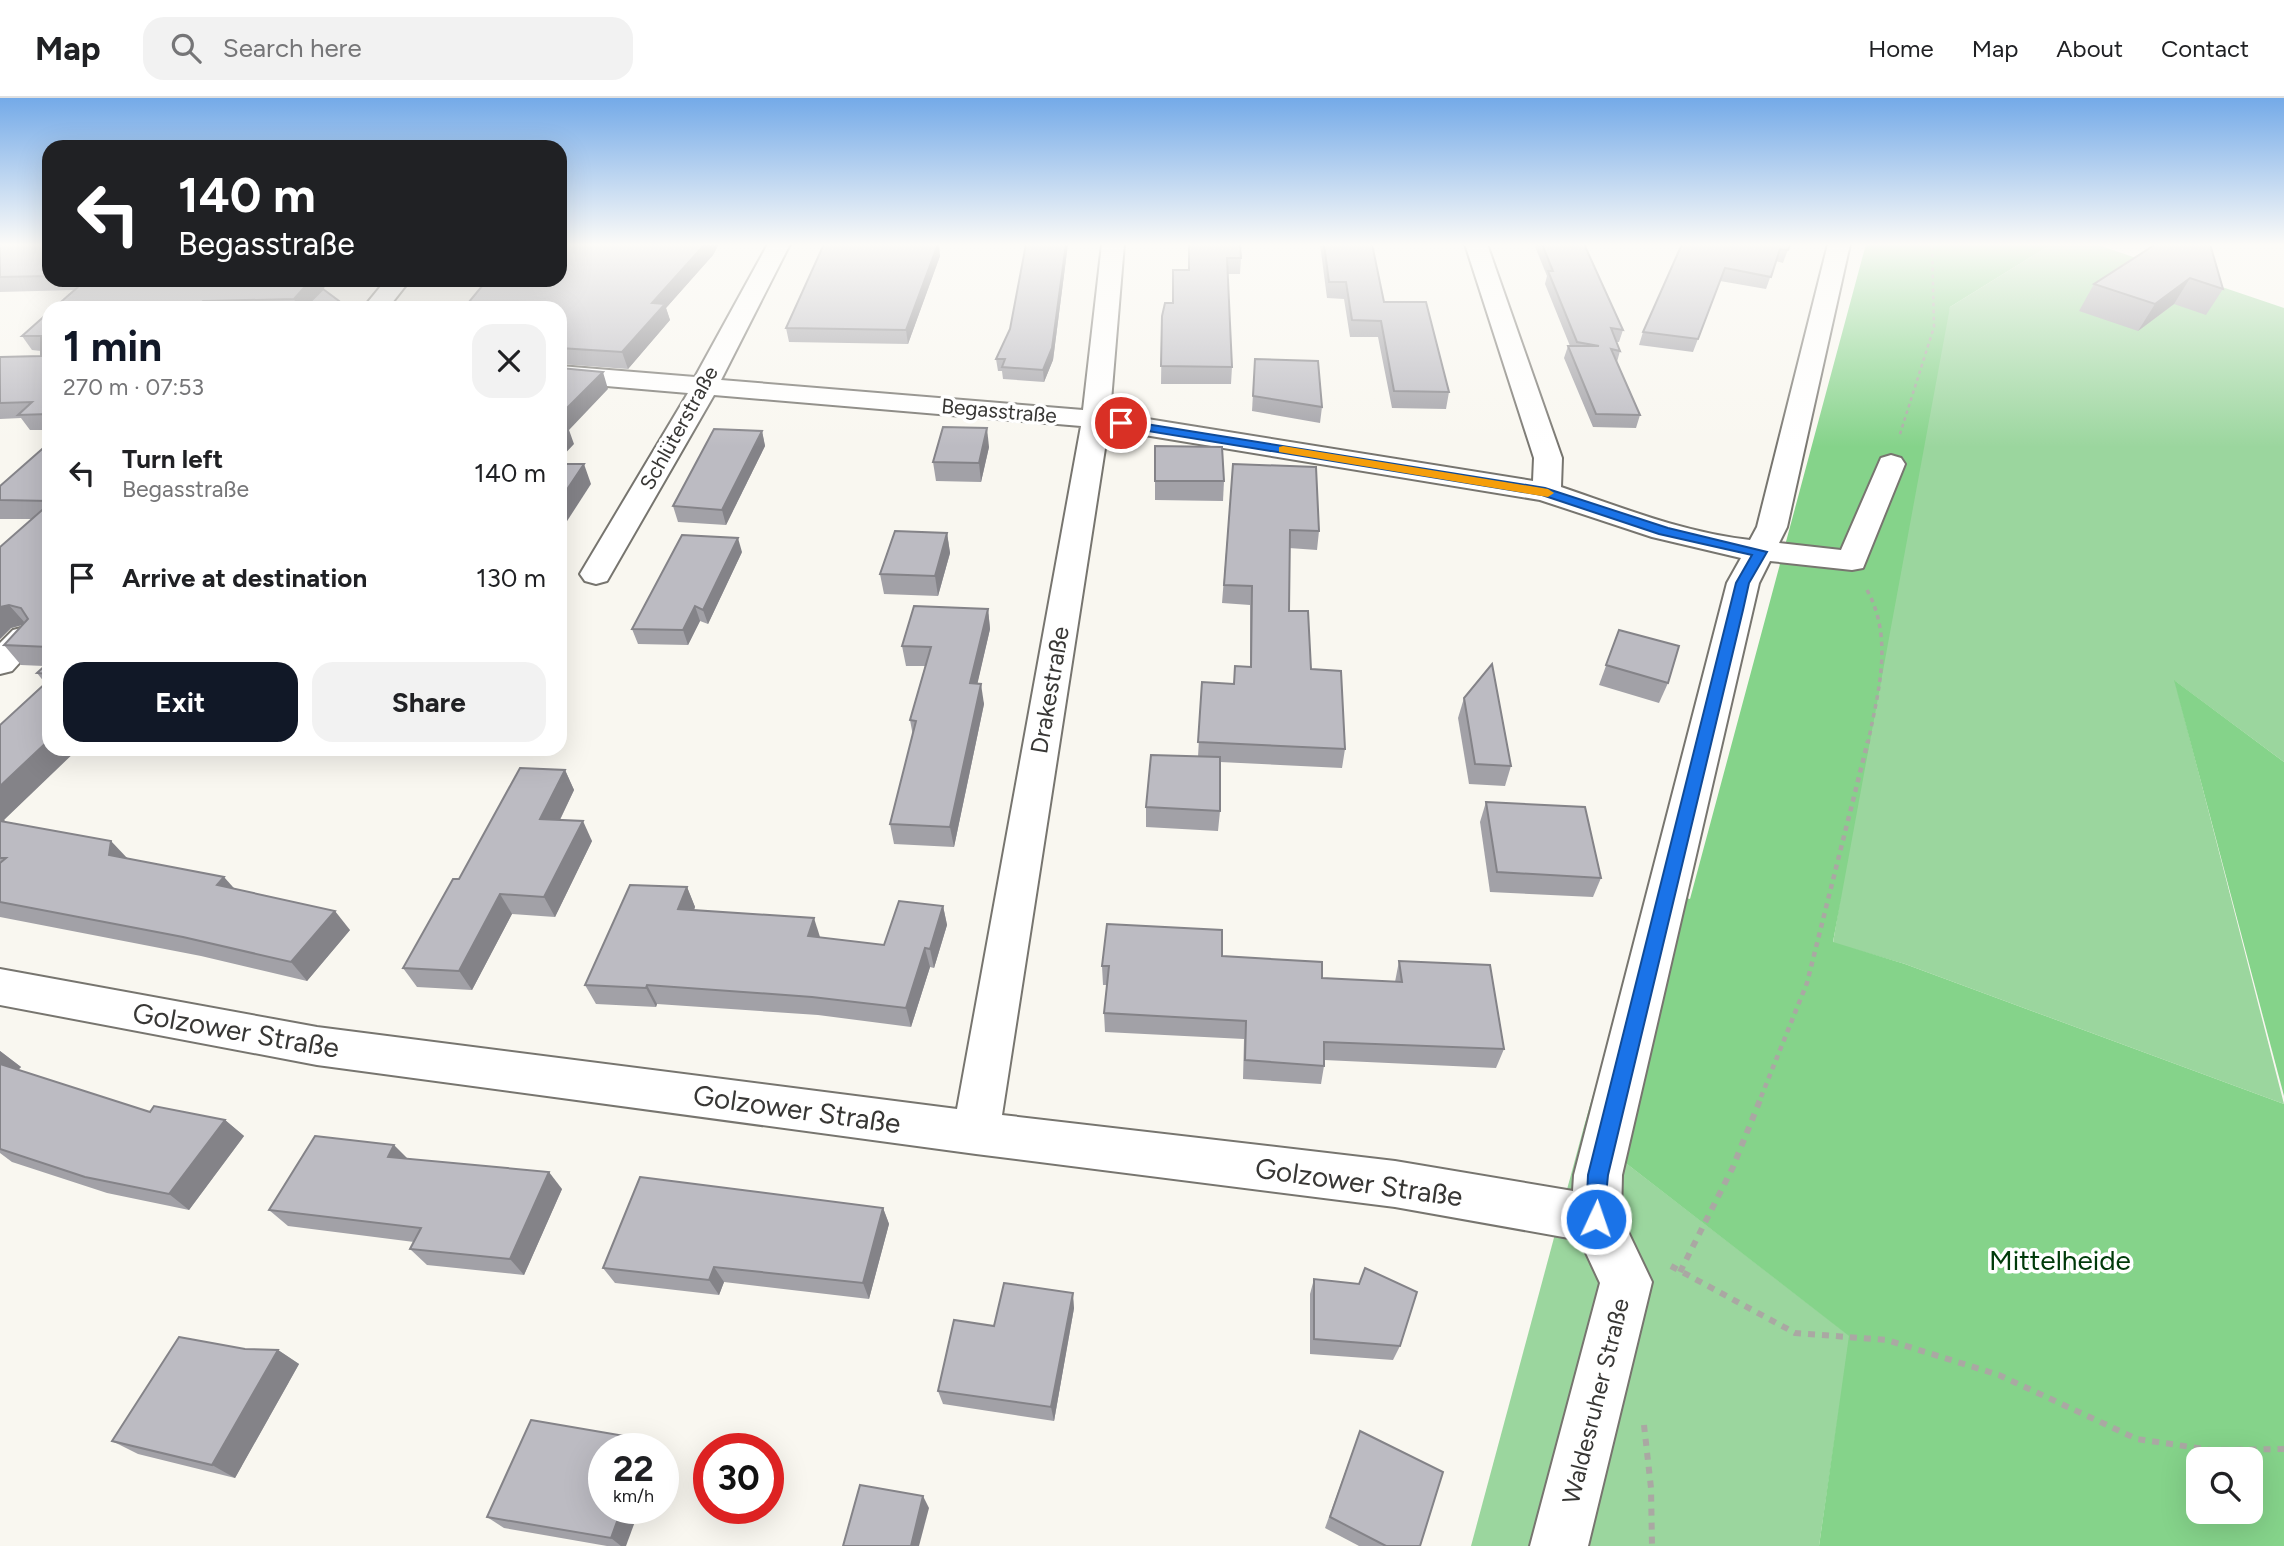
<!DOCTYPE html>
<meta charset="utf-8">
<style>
:root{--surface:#fff;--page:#f2f2f2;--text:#202124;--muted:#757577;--line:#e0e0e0;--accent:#111827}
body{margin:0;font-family:Figtree,sans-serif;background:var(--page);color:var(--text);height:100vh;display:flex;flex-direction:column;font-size:26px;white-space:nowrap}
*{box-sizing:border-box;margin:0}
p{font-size:23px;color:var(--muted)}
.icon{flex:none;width:38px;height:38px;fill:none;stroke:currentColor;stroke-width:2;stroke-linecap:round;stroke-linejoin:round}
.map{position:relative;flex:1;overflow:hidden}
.sheet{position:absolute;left:42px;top:203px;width:525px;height:455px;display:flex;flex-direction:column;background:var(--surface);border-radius:21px;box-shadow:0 7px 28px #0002}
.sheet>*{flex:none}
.banner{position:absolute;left:42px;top:42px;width:525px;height:147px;border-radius:21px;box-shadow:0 7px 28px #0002;background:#202124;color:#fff;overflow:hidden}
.controls{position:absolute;left:2186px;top:1349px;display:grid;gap:14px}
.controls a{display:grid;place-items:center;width:77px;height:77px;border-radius:14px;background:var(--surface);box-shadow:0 7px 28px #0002;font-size:35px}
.speed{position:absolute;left:588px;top:1335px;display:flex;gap:14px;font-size:35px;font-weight:700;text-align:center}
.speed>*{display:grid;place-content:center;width:91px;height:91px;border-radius:50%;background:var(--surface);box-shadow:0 7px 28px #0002;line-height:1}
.speed small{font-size:18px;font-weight:400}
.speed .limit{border:10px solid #d22;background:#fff;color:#111}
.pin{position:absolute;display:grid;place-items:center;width:60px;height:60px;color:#fff;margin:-30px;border:4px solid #fff;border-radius:50%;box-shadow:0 2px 7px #0007}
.me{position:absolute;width:77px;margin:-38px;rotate:3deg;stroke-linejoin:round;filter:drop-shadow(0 0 5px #0008)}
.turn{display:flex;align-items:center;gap:24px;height:147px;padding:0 21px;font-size:32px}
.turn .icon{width:91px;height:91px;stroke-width:2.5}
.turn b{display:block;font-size:49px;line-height:60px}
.round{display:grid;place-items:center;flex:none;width:74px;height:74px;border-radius:21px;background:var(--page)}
.headline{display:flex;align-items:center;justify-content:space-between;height:119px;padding:0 21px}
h1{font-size:42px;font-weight:700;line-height:52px;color:var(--accent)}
.primary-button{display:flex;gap:14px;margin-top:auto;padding:14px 21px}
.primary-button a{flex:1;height:80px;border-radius:21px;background:var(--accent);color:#fff;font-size:28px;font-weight:700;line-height:80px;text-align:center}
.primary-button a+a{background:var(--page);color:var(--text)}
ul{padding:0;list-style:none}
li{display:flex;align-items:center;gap:21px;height:105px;padding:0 21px}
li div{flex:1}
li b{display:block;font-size:26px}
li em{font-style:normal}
header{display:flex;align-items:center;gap:42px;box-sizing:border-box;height:98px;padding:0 35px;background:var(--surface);border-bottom:2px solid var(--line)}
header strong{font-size:33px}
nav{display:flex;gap:38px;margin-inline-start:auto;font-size:24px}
.search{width:490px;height:63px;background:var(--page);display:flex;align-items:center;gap:18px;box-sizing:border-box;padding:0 24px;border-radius:21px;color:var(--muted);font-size:26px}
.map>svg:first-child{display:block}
</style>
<header>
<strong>Map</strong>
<div class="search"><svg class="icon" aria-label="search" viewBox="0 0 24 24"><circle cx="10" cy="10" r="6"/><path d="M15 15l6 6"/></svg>Search here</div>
<nav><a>Home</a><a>Map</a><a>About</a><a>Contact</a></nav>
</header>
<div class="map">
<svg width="2284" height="1448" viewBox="0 0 2284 1448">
<rect width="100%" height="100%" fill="#f9f7f0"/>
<g fill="#9bd69e">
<polygon points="2052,146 2095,146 2284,210 2284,664 2175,583 2284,1006 1905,866 1833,845 1926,278 1950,209"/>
<polygon points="1583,1032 1850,1238 1819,1448 1471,1448"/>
</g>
<g fill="#85d38a" fill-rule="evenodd">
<path d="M 1866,146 L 2052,146 L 1950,209 L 1833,844 L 1905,866 L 2284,1006 L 2284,1448 L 1819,1448 L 1849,1238 L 1583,1032 L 1652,790 L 1690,801 ZM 2198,1362 L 2250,1362 L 2250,1414 L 2198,1414 Z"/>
<polygon points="2174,582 2284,664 2284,998"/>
</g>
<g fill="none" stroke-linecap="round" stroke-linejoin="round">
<g stroke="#77756f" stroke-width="4">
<g id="minor">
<path d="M 768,146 L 790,146 L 721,282 L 1083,312 L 1102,146 L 1124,146 L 1110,315 L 1533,383 L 1534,360 L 1465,146 L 1487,146 L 1562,360 L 1561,389 C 1623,410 1685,435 1750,442 L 1757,429 L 1828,146 L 1850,146 L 1787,429 L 1779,445 L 1841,452 L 1881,360 L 1891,357 L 1901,360 L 1905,366 L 1863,470 L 1852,472 L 1770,463 L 1759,485 L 1622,1077 L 1621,1119 L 1652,1184 L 1588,1448 L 1530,1448 L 1600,1185 L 1580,1142 L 1395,1109 L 976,1056 L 317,967 L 0,907 L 0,871 L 317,929 L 957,1011 L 1081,328 L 714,297 L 607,483 L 596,486 L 585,483 L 580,476 L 688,295 L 560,284 L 560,268 L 695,279 ZM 1108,331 L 1540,402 L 1652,439 L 1741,460 L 1727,485 L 1574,1077 L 1573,1093 L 1395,1063 L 1002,1017 Z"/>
<polygon points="386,182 410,182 388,210 363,210"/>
<polygon points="25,529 37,532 42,540 12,573 0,576 0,545 13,532"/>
</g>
</g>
<polyline stroke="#aaa8a3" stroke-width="2.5" stroke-dasharray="3.5 3.5" stroke-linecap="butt" points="1900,336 1934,229 1932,146"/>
<path stroke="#aaa8a3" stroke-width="3.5" stroke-dasharray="4.5 4.5" stroke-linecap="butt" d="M 1867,492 C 1894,541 1878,594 1868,645"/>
<polyline stroke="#aaa8a3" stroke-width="4.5" stroke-dasharray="5 5" stroke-linecap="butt" points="1761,999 1807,885 1868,643"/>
<g stroke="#aaa8a3" stroke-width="6" stroke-dasharray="7 7" stroke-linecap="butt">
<polyline points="1671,1168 1795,1235 1887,1242 1999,1277 2137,1341 2211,1352 2284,1351"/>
<polyline points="1680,1174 1733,1069 1762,997"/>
<polyline points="1644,1327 1651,1390 1652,1448"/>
</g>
<use href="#minor" fill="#fff" fill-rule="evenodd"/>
</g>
<g fill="#a2a1a7">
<polygon points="0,146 49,146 49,182 331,182 323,191 339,203 342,210 54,210 74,192 0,194"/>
<polygon points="560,146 719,146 713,157 666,210 670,222 628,271 560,266"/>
<polygon points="1026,146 1068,146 1053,262 1044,284 1003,281 1002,273 998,273 996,261 1010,231"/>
<polygon points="1189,146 1241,160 1240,176 1227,176 1232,269 1231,286 1161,286 1162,218 1173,205 1189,172"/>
<polygon points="1320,146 1372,146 1384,204 1449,294 1446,311 1392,310 1378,239 1350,239 1344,201 1327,200"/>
<polygon points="1534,146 1584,146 1623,232 1619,244 1616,244 1620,253 1617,264 1640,317 1636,330 1593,329 1564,260 1568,248 1570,248 1545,186 1547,178"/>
<polygon points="1682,146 1790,146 1783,165 1776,163 1766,191 1720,183 1693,254 1639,247 1643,234"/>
<polygon points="2156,146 2223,191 2206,217 2174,206 2138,233 2079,213 2094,186"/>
<polygon points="940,158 908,246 789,244 786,230"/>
<polygon points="49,214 49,332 30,332 21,320 0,321 0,259 41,258 41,253 32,252 22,238"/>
<polygon points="1255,261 1322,309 1320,325 1252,313"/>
<polygon points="762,333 765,348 726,427 678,424 673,408"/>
<polygon points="49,345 49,651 4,722 5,724 128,760 234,790 350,832 307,883 201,858 0,819 0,627 45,585 37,575 44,568 21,567 4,547 22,527 11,530 0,541 32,421 0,421 0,388"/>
<polygon points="1155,348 1224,383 1223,403 1155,402"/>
<polygon points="989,349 981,384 936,383 933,364"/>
<polygon points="1233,366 1319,433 1317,452 1289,450 1289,513 1311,571 1345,651 1342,670 1220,664 1220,713 1218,733 1146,729 1146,709 1198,659 1202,584 1234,586 1235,568 1250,569 1250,507 1222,505"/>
<polygon points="947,435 950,455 938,498 884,496 880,476"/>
<polygon points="742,454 708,526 700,523 688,547 638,546 632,531"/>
<polygon points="988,511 990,531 977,586 984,606 954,749 894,746 890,726 913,638 910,622 925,568 906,568 902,548"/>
<polygon points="1619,532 1668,585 1659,605 1599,587"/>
<polygon points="1464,600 1511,668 1505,688 1469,686 1458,620"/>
<polygon points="565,672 574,692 560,722 592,743 555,819 512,816 472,892 417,889 403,870 459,781"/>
<polygon points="1486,704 1601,780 1593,799 1490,794 1480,724"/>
<polygon points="687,789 695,809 694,812 820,840 884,847 943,808 947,827 934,870 930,869 911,929 818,917 657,906 656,909 596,906 585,887"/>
<polygon points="1222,858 1322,880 1395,884 1399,863 1504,951 1496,970 1324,962 1324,968 1321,986 1243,981 1244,941 1105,934 1104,915 1107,887 1103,887 1102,868"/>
<polygon points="0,953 21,969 18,972 150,1014 225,1022 244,1038 189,1112 107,1095 12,1064 0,1055"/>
<polygon points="407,1060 562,1091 524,1177 427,1167 410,1151 414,1144 288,1128 269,1112"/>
<polygon points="883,1110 889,1126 869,1201 724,1184 719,1197 615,1185 603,1170"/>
<polygon points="1314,1181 1400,1248 1393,1262 1310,1256 1310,1196"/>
<polygon points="1074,1210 1054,1323 943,1306 938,1293 994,1228"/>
<polygon points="245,1251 278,1252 299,1266 235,1380 138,1356 112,1343"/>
<polygon points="531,1322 626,1448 607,1448 504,1430 487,1419"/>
<polygon points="1360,1333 1420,1448 1359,1448 1325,1430"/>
</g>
<g fill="#848388">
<polygon points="705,146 719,146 713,157 666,210 670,222 628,271 622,254 652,205"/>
<polygon points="938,146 939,146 940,158 908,246 906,232"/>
<polygon points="1066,146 1068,146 1053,262 1044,284 1043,272"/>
<polygon points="2190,180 2174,206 2138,233 2155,206"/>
<polygon points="311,182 331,182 306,210 298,210 294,201"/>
<polygon points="203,203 207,210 195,210"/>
<polygon points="339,203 342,210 334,210"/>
<polygon points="603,274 608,291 569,332 574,346 560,361 560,317"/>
<polygon points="987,330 989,349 981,384 979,365"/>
<polygon points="762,333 765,348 726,427 722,412"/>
<polygon points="584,366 591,386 560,434 560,402"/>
<polygon points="947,435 950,455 938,498 935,478"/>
<polygon points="738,440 742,454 708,526 703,512"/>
<polygon points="9,507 26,526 11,530 0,541 0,509"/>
<polygon points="695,508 700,523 688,547 683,532"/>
<polygon points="988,511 990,531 973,605 970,585"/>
<polygon points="981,586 984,606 954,749 950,729"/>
<polygon points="49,642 49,651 78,651 4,722 11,730 0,737 0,688"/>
<polygon points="565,672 574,692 551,740 540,721"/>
<polygon points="583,723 592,743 555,819 544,799"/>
<polygon points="111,743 129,762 109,757"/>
<polygon points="224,779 241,798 217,787"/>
<polygon points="687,789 695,809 687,830 678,811"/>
<polygon points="500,796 512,816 472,892 459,873"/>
<polygon points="943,808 947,827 934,870 930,851"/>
<polygon points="335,813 350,832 307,883 291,864"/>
<polygon points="814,820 820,839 814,857 808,838"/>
<polygon points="925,850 930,869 911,929 906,910"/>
<polygon points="647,887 657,906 656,909 646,890"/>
<polygon points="0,953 21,969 11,979 0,971"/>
<polygon points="225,1022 244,1038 189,1112 169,1096"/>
<polygon points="394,1047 411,1064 388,1059"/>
<polygon points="549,1074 562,1091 524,1177 510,1161"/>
<polygon points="883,1110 889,1126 869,1201 863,1185"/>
<polygon points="714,1169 724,1184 719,1197 709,1182"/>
<polygon points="1073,1195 1074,1210 1054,1323 1051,1309"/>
<polygon points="278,1252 299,1266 235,1380 212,1367"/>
<polygon points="648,1342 657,1351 645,1351"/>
<polygon points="923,1398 929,1410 919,1448 911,1448"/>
<polygon points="622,1410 640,1410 626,1448 621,1448 611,1440"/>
</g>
<g fill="#bcbbc2" stroke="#848388" stroke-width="2">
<polygon points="0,146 49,146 49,178 0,179"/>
<polygon points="560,146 705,146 652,205 665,206 622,254 560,250 560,210 464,210 487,182 560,182"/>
<polygon points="824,146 938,146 906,232 786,230"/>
<polygon points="1026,146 1066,146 1052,250 1043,272 1002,269 1005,261 996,261 1010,231"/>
<polygon points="1189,146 1240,146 1241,160 1227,160 1232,269 1161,268 1162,218 1165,205 1173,205 1173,172 1189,172"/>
<polygon points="1324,146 1372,146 1384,204 1426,204 1449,294 1394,293 1381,223 1352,222 1346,184 1329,184"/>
<polygon points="1542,146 1584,146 1623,232 1611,230 1620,253 1611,251 1640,317 1596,316 1568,248 1599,248 1577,244 1548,173 1553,173"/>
<polygon points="1682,146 1790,146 1788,152 1780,151 1771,179 1725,170 1698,241 1643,234"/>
<polygon points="2156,146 2210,146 2223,191 2190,180 2155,206 2094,186"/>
<polygon points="86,182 311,182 294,201 203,203 195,210 54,210"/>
<polygon points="323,191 339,203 334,210 304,210"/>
<polygon points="49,214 49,316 18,317 32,304 0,305 0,259 41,258 41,238 22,238"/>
<polygon points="1255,261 1318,263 1322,309 1253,298"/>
<polygon points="560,270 603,274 560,317"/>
<polygon points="560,328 567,329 560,336"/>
<polygon points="943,329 987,330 979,365 933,364"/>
<polygon points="714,331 762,333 722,412 673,408"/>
<polygon points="49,345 49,403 0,402 0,388"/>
<polygon points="1155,348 1222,349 1224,383 1155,383"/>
<polygon points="560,366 584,366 560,402"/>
<polygon points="1233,366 1316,369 1319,433 1290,432 1289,513 1308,513 1311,571 1341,573 1345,651 1198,644 1202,584 1234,586 1235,568 1251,569 1252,488 1224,487"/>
<polygon points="49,406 49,549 4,547 28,521 21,510 9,507 0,509 0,449"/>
<polygon points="895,433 947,435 935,478 880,476"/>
<polygon points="682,437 738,440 703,512 695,508 683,532 632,531"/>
<polygon points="914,508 988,511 970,585 981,586 950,729 890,726 916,623 910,622 931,549 902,548"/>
<polygon points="1619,532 1679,548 1668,585 1606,567"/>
<polygon points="49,564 49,576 37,575"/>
<polygon points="1492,566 1511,668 1475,666 1464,600"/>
<polygon points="49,582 49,642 0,688 0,627"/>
<polygon points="1151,657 1220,659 1220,713 1146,709"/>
<polygon points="520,670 565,672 540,721 583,723 544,799 500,796 459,873 403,870 453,781 459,781"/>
<polygon points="1486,704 1585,709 1601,780 1497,774"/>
<polygon points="0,723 111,743 109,757 224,779 217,787 335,813 291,864 183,839 0,804 0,765 6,760 0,760"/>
<polygon points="630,787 687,789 678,811 814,820 808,838 884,847 899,803 943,808 930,851 925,850 906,910 812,899 647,887 646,890 585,887"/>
<polygon points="1107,826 1222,832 1222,858 1322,864 1322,880 1402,884 1399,863 1490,867 1504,951 1324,944 1324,968 1245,962 1246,923 1104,915 1109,868 1102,868"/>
<polygon points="0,966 150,1014 154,1008 225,1022 169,1096 85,1079 0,1051"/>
<polygon points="315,1038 394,1047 388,1059 549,1074 510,1161 410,1151 421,1130 269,1112"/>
<polygon points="640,1079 883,1110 863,1185 714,1169 709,1182 603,1170"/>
<polygon points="1365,1170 1417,1194 1400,1248 1314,1241 1314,1181 1359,1186"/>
<polygon points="1004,1185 1073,1195 1051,1309 938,1293 954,1222 994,1228"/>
<polygon points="179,1239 245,1251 278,1252 212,1367 112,1343"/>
<polygon points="531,1322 648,1342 645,1351 604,1351 604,1410 622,1410 611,1440 487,1419"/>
<polygon points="1360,1333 1443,1374 1420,1448 1386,1448 1330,1419"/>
<polygon points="860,1387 923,1398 911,1448 843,1448"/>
</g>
<linearGradient id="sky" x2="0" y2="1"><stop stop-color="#74aae8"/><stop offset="0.42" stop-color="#fcfbf8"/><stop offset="1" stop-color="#fcfbf8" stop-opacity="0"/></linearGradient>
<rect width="2284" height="349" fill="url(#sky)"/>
<polygon fill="#1a73e8" stroke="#114b97" stroke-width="2" points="1121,322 1545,390 1668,430 1767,454 1749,485 1743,512 1608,1077 1603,1128 1596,1131 1589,1128 1586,1121 1588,1077 1736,485 1752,457 1659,436 1542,397 1117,328 1117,323"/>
<polygon fill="#f59e0b" points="1283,348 1548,391 1554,395 1548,399 1279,354 1279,349"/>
<g text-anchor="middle" stroke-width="7" stroke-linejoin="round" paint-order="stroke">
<g font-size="21" fill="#383735" stroke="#fff">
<text transform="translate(999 313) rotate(5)" y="7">Begasstraße</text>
<text transform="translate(679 330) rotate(-61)" y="7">Schlüterstraße</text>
</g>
<g font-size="24" fill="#383735" stroke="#fff">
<text transform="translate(1050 592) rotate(-80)" y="8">Drakestraße</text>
<text transform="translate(1596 1303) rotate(-76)" y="8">Waldesruher Straße</text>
</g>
<g font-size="28" fill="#383735" stroke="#fff">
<text transform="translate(236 932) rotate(10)" y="10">Golzower Straße</text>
<text transform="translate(797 1011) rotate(8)" y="10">Golzower Straße</text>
<text transform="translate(1359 1084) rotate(8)" y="10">Golzower Straße</text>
</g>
<g font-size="28" fill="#003a0a" stroke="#fff">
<text x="2060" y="1172">Mittelheide</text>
</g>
</g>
</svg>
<div class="controls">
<a><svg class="icon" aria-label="search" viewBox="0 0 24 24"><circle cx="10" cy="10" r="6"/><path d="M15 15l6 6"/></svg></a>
</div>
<div class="speed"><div>22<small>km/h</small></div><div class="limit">30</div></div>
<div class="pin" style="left:1121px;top:325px;background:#d93025"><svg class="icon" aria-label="arrive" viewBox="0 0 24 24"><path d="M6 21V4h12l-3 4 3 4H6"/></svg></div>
<svg class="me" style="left:1596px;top:1121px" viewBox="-20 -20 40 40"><circle r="17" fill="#1a73e8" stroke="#fff" stroke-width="3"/><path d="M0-11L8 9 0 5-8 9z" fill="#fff"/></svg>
<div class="banner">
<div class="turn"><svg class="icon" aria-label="left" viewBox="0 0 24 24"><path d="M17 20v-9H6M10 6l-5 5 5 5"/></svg><div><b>140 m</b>Begasstraße</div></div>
</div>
<section class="sheet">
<div class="headline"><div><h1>1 min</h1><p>270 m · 07:53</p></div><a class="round"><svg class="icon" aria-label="close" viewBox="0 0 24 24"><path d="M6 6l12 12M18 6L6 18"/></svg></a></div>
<ul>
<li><svg class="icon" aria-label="left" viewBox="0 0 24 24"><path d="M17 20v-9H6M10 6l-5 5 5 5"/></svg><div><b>Turn left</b><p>Begasstraße</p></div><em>140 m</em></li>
<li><svg class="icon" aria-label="arrive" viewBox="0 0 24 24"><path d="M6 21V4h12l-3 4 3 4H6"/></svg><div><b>Arrive at destination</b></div><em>130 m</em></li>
</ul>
<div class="primary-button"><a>Exit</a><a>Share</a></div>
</section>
</div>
